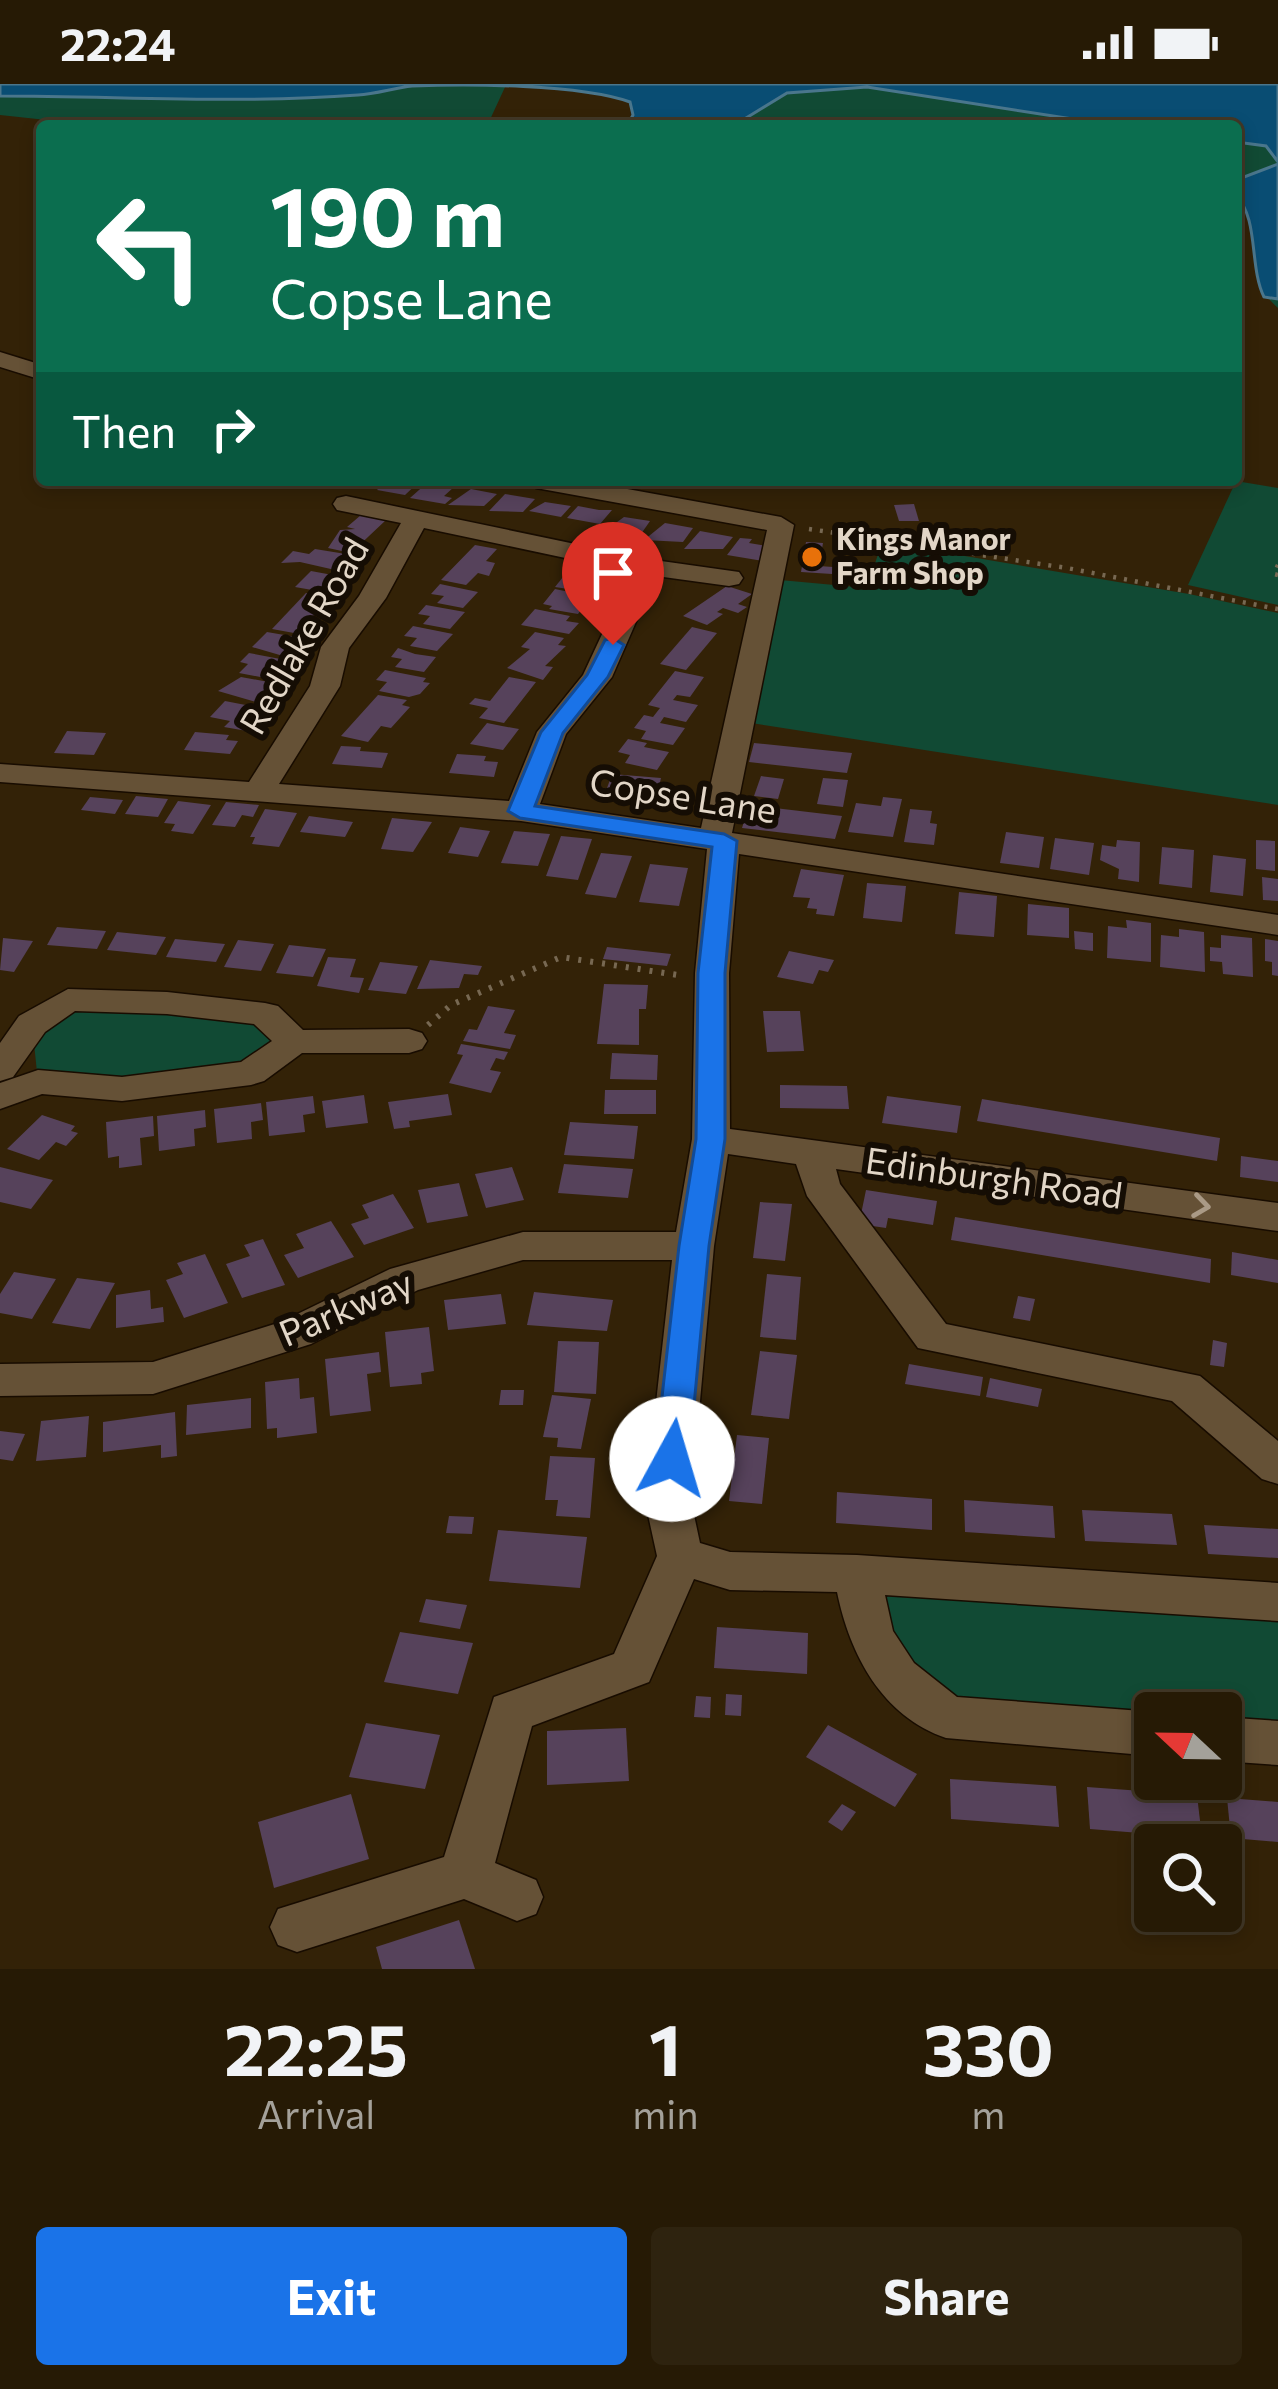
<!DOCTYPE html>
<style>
:root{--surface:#261a05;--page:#2e230f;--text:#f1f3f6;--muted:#a4a19a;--line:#423827;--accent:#1a73e8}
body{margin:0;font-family:Commissioner,sans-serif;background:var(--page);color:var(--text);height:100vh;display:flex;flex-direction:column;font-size:45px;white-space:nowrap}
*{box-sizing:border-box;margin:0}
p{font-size:39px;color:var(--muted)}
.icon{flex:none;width:66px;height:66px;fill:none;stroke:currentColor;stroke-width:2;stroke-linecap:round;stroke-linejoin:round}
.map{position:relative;height:1885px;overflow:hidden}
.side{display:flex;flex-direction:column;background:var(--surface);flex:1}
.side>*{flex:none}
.hud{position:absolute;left:36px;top:36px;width:1206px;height:366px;border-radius:12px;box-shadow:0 6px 18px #0003,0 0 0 3px var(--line);background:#0b6e4f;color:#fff;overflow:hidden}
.needle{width:78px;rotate:292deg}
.buttons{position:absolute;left:1134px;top:1608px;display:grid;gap:24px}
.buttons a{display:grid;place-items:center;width:108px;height:108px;border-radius:12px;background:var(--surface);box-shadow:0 6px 18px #0003,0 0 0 3px var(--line);font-size:60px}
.pin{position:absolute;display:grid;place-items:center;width:102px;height:102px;color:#fff;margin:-123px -51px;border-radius:50% 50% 50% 0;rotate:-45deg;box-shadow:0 0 12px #0007}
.pin .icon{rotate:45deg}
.me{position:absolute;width:132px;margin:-66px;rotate:6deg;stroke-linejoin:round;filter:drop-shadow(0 0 9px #0008)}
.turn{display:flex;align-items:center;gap:42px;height:252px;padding:0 36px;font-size:54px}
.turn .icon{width:156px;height:156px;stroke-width:2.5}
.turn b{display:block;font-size:84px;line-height:102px}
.then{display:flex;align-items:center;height:114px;padding:0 36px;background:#0003;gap:24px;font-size:45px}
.eta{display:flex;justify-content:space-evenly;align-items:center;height:204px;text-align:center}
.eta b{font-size:72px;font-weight:700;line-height:84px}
.cta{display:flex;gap:24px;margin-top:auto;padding:24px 36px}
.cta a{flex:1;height:138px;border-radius:12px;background:var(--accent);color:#fff;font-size:48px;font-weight:700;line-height:138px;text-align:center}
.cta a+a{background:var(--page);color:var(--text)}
.status{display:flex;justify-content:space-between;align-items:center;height:84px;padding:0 60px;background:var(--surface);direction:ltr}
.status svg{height:33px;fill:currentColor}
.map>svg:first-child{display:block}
</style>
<div class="status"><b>22:24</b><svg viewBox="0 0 49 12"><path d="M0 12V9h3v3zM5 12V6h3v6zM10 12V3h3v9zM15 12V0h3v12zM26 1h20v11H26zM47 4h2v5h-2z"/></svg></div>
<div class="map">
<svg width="1278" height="1885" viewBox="0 0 1278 1885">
<rect width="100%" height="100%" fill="#332207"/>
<g fill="#114a34">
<path d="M 0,0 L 715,0 L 1278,8 L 1278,224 C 1241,194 1266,142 1236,112 L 1236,42 L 627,42 L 633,31 L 630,18 L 604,6 L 506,1 L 487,42 L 102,42 L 0,31 Z"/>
<polygon points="1236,397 1278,404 1278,521 1188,501"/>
<polygon points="882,458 1189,510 1278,529 1278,721 751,639 780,496 867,504"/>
<polygon points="68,916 265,930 294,958 251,989 38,998 32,940"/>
<polygon points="894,1508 1278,1534 1278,1642 1221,1639 1221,1629 943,1620 876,1531 881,1517"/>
</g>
<g fill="#094d73" stroke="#4a768c" stroke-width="3">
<path d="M 0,0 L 1278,0 L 1278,78 L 1266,62 L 1236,58 L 1236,42 L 1118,42 L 867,3 L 787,9 L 733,42 L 627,42 L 633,31 L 630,18 C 580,0 468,0 412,2 C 394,4 376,10 358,11 C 240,20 119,12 0,12 Z"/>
<path d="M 1278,80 L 1278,215 L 1264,213 C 1249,183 1259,134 1236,112 L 1236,96 Z"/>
</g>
<g fill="#56425b">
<polygon points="387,396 421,396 405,411 377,406"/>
<polygon points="428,398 454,403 444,412 452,414 445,420 410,414"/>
<polygon points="471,405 497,410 484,422 448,421"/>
<polygon points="505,410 535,415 523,428 489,427"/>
<polygon points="545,418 571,422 561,433 529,427"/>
<polygon points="914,420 919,437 899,437 894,421"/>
<polygon points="578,422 599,426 612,426 600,440 567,434"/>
<polygon points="361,431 386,436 351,469 328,464 340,446 355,445 347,443"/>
<polygon points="624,433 650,437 641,450 602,449"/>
<polygon points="665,439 693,444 683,458 644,456"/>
<polygon points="700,447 733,453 723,465 684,465"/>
<polygon points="740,454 752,455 749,459 773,463 763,477 727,471"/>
<polygon points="806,458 823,459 819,482 833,483 832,490 801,488"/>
<polygon points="475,461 497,465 486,477 495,479 489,492 478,489 466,501 441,496"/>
<polygon points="315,465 352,471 347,476 354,477 344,488 300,478 281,479 293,467 309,470"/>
<polygon points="571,483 596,487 581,507 555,503"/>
<polygon points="311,487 338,492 332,498 345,500 335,510 295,503"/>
<polygon points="440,500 478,508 463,524 437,519 444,512 431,510"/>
<polygon points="727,502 752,510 738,520 747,523 738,529 723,524 717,528 723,530 707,541 683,532"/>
<polygon points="555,505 584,511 579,517 587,518 578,530 549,525 552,522 543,520"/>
<polygon points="306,509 333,514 294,549 272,545"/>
<polygon points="426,521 465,528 450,545 423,540 430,532 418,530"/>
<polygon points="535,525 570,532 566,537 579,539 569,550 521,541"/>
<polygon points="413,542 453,550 437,567 410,562 417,554 404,552"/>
<polygon points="692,543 717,549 686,586 660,580"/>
<polygon points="267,548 296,553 290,560 302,562 290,574 252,563"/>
<polygon points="535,548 564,554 558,561 566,562 545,582 553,583 543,596 507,584 530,565 521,563"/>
<polygon points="398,564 415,570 436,573 424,588 395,583 402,575 391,573"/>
<polygon points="249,569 291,577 286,582 295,583 281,597 239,589 248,580 240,578"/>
<polygon points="385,586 426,594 423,598 430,599 420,610 409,613 379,607 387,598 376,596"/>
<polygon points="675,587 704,593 690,613 677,611 673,616 698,621 686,638 664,633 660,639 685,644 673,661 641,655 646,647 634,644 644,631 653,633 660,624 648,621"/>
<polygon points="241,593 274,599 269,604 277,606 263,620 218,607"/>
<polygon points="509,593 536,598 504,639 479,634 488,624 469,620 475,614 490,617"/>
<polygon points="378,611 407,616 402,621 410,623 391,644 381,642 368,658 341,652"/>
<polygon points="225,617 256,623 249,630 261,632 247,647 224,643 230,637 210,633"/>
<polygon points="487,639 502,642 519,645 503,666 470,660"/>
<polygon points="67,647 106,649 94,671 54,669"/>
<polygon points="195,648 229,651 226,656 238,657 230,670 184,666"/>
<polygon points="628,655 647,659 644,663 669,668 657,686 625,679 630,671 618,668"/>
<polygon points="754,659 852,669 847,689 749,678"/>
<polygon points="341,662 361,663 360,667 388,669 382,684 332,680"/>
<polygon points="457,670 486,672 484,677 498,678 494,693 449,689"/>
<polygon points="612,690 661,694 657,711 606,707"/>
<polygon points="761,692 784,695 778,715 754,712"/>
<polygon points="823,694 848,696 843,723 817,720"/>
<polygon points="136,712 168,715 158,733 125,730"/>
<polygon points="90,713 123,716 115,730 81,726"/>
<polygon points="883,713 902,715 893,753 848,748 856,719 881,722"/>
<polygon points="178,717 211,721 193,750 171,747 175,740 164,739"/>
<polygon points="226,718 259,721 253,733 242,731 235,743 212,741"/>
<polygon points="749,721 842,732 835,755 742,744"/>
<polygon points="265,725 297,729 279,763 252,760 255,753 250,753"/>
<polygon points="910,725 932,727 930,739 937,740 934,761 904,758"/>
<polygon points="309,732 353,738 345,753 300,748"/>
<polygon points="392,734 432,738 413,768 381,765"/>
<polygon points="460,743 490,747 478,773 448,769"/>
<polygon points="514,747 550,750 538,782 501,779"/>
<polygon points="1006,748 1044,753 1039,784 1000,779"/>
<polygon points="561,752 592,755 578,796 546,792"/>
<polygon points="1055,754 1094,759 1089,791 1050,785"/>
<polygon points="1117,756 1140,758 1139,798 1118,795 1119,785 1100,776 1102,761 1116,763"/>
<polygon points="1256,756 1275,757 1275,787 1256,785"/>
<polygon points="1162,763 1194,766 1192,804 1159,800"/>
<polygon points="601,769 632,772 616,814 585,810"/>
<polygon points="1213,771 1246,775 1243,812 1210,808"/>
<polygon points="650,780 688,784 679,822 639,818"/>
<polygon points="801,785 844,791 834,832 816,830 817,825 807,824 810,814 793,813"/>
<polygon points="1262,793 1278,795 1278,817 1263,816"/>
<polygon points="867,799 906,802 902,838 863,834"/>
<polygon points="959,808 997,812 994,853 955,850"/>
<polygon points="1028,820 1069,824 1069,854 1027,851"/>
<polygon points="1126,836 1151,839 1151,878 1107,874 1108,842 1127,844"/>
<polygon points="57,843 106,847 97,865 47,861"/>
<polygon points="1179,845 1204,848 1205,888 1160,883 1161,851 1179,853"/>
<polygon points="1074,847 1093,849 1093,867 1075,865"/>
<polygon points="117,848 166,853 156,871 107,866"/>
<polygon points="1221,851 1252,854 1253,893 1223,890 1222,878 1210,877 1210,863 1221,864"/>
<polygon points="3,854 33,857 14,888 0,886"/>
<polygon points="175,855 225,860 216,878 166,873"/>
<polygon points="1265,855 1278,857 1278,892 1272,891 1272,878 1265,877"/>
<polygon points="238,856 274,860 261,887 224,883"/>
<polygon points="289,861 326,865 313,893 276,889"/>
<polygon points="607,863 671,870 667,882 603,875"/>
<polygon points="789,867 834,876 828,888 819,886 813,900 777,893"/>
<polygon points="328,873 356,875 350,893 364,894 359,909 317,902"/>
<polygon points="430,876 482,882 478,891 464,890 459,904 417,905"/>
<polygon points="380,878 418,882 406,910 368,906"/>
<polygon points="604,900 648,901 646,925 639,925 639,961 597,960"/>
<polygon points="488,922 515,926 504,949 516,951 510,965 463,957 469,945 477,946"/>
<polygon points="763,927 800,927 804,967 767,968"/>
<polygon points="461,960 508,968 504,976 496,974 490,986 501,988 491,1009 449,999 463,971 457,970"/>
<polygon points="612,969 658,971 657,996 610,995"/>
<polygon points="780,1001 847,1002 849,1025 780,1024"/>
<polygon points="605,1006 656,1006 656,1030 604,1030"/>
<polygon points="448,1010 452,1031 409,1037 410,1043 394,1045 388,1018"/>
<polygon points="364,1011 368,1039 326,1044 322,1017"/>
<polygon points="313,1012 315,1029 303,1031 305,1048 269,1052 266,1018"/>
<polygon points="887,1012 961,1022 957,1049 882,1039"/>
<polygon points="982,1015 1220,1054 1217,1077 977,1037"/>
<polygon points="261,1019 263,1036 251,1038 252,1055 217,1059 214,1025"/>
<polygon points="205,1026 206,1043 194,1045 195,1062 159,1067 157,1032"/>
<polygon points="42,1031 75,1042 71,1047 78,1049 66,1062 56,1058 39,1076 7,1065"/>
<polygon points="153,1032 154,1052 140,1054 142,1081 119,1084 119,1072 108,1074 106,1038"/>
<polygon points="570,1038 638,1042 634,1075 564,1071"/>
<polygon points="1241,1072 1278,1077 1278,1098 1240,1093"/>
<polygon points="564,1080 633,1085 628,1114 558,1109"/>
<polygon points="0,1083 53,1096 31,1125 0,1118"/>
<polygon points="512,1083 524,1116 486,1124 475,1090"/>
<polygon points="459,1099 468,1132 427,1139 418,1106"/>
<polygon points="866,1106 937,1117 933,1141 888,1134 886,1144 859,1140"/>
<polygon points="393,1110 414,1144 364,1161 351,1140 369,1134 362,1121"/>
<polygon points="760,1118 792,1120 785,1177 753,1174"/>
<polygon points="955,1133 1211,1175 1210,1199 951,1156"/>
<polygon points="331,1137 354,1173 298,1194 284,1171 304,1164 296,1150"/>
<polygon points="263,1155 285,1201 242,1214 226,1180 250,1172 244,1161"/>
<polygon points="1232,1168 1278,1176 1278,1199 1231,1191"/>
<polygon points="205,1170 228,1219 184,1234 166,1196 183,1190 177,1179"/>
<polygon points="14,1188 56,1195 32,1235 0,1229 0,1210"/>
<polygon points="767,1190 801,1193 796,1256 760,1253"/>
<polygon points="77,1194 115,1199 90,1245 52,1239"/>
<polygon points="150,1206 151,1225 163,1223 164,1238 116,1244 116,1211"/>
<polygon points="534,1208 613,1216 607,1247 527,1241"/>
<polygon points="501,1210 506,1240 448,1246 444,1216"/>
<polygon points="1018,1212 1035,1215 1030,1237 1013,1234"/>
<polygon points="429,1243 434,1287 421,1289 422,1300 390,1303 385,1248"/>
<polygon points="1213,1256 1227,1259 1224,1283 1210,1281"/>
<polygon points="558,1257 599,1258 596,1310 554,1308"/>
<polygon points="760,1267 797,1271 789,1335 751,1331"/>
<polygon points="379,1268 381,1288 367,1290 371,1327 330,1332 325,1275"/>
<polygon points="909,1280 983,1293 980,1312 905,1300"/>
<polygon points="299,1294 300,1315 314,1313 317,1349 277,1354 277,1344 267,1345 265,1298"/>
<polygon points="990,1294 1042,1305 1038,1323 986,1313"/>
<polygon points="501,1306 524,1306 523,1321 499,1321"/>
<polygon points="552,1311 591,1315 581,1365 557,1363 558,1354 543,1353"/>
<polygon points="251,1314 251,1344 186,1351 187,1321"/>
<polygon points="175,1328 177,1372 161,1374 161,1361 103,1368 103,1338"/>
<polygon points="89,1332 86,1373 36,1377 41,1337"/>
<polygon points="0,1347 25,1350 13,1377 0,1375"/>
<polygon points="737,1351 769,1354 762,1420 729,1417"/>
<polygon points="550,1372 595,1374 590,1434 556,1432 558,1416 545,1416"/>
<polygon points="837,1408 932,1415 932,1446 836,1439"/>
<polygon points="964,1416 1053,1422 1055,1454 965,1448"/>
<polygon points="1082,1426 1172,1430 1177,1461 1085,1457"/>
<polygon points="449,1432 474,1433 472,1450 446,1449"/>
<polygon points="1204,1441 1278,1445 1278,1474 1208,1470"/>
<polygon points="498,1446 587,1453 580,1504 489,1497"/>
<polygon points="426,1515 467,1521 460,1545 419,1538"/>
<polygon points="717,1543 808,1549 807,1590 714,1584"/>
<polygon points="400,1548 473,1559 458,1610 384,1598"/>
<polygon points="726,1610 742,1611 741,1632 725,1631"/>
<polygon points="696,1612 711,1613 710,1634 694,1633"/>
<polygon points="366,1639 440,1651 425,1705 349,1693"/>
<polygon points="828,1641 917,1690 895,1723 806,1673"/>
<polygon points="626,1644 629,1697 547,1701 547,1647"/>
<polygon points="950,1695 1056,1702 1059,1743 951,1735"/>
<polygon points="1087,1703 1197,1711 1202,1754 1090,1745"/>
<polygon points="351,1710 369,1775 274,1804 258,1738"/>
<polygon points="1227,1714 1278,1718 1278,1758 1231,1754"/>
<polygon points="842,1720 856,1728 842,1747 828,1738"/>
<polygon points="459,1836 475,1885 382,1885 376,1863"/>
</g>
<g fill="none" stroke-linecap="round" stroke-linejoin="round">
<g stroke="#180c00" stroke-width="3">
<g id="minor">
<polygon points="0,268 42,281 42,296 0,283"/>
<path d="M 523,396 L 578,396 L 781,433 L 794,441 L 732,749 L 1278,831 L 1278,851 L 739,770 L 729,889 L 730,1045 L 1278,1119 L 1278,1147 L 836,1085 L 840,1100 L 946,1240 L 1200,1292 L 1278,1357 L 1278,1400 L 1262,1395 L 1172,1317 L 918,1264 L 807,1112 L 796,1080 L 728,1070 L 714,1162 L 691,1417 L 700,1459 L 730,1468 L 857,1471 L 1278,1499 L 1278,1537 L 885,1511 L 893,1547 L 914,1579 L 957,1613 L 1155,1628 L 1155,1672 L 946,1654 C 882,1632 850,1571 837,1508 L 730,1506 L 694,1495 L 649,1598 L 532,1642 L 495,1779 L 536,1796 L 543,1813 L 536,1830 L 517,1837 L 464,1815 L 297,1868 L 278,1861 L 270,1843 L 278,1825 L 444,1773 L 494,1613 L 614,1570 L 657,1472 L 645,1417 L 672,1176 L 523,1176 L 418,1206 L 311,1260 L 153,1310 L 0,1312 L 0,1280 L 153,1278 L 281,1238 L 390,1185 L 523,1148 L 676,1148 L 692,1055 L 695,889 L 707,765 L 521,737 L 0,698 L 0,680 L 249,698 L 310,602 L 321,563 L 359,512 L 401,439 L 337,426 L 333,420 L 337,414 L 346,412 L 647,475 L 739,488 L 743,494 L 739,500 L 729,502 L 656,492 L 612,593 L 566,650 L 540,720 L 701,744 L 767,446 L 536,404 ZM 424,444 L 631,488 L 583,591 L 537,648 L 509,717 L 279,700 L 340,602 L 349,564 L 386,514 Z"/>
<polygon points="68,905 167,908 265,919 278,922 303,946 409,945 422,949 427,957 422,965 409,969 302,969 264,997 251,1001 122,1017 42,1010 0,1025 0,999 38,986 122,993 241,978 272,957 254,940 167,930 75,927 45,948 13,993 0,997 0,959 19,932"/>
<polygon points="1221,1633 1278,1637 1278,1681 1221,1677"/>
</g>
</g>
<g stroke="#776852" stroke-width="4.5" stroke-dasharray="3 8" stroke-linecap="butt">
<polyline points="809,445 1067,484 1278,525"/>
<polyline points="1278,481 1274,490 1278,491"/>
</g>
<polyline stroke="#776852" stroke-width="6" stroke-dasharray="3 9" stroke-linecap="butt" points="428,941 451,921 561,873 684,892"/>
<use href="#minor" fill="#655136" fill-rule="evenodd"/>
</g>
<defs><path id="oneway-chevron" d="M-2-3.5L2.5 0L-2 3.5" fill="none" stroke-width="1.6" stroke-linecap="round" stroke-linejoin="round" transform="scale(3)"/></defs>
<use stroke="#aa9a86" href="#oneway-chevron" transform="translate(1201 1122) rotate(8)"/>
<polygon fill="#1a73e8" stroke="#114b97" stroke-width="3" points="613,554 624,561 608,593 563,649 535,722 724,750 737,757 725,889 725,1055 709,1162 689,1375 684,1384 672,1388 660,1384 655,1375 679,1162 696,1055 698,889 712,763 520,734 508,727 541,648 587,591 605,556"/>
<circle fill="#e8710a" stroke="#150d04" stroke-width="4.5" cx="812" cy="473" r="12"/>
<g text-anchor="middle" stroke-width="12" stroke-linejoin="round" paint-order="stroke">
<g font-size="30" font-weight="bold" fill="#e2d6c7" stroke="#150d04" text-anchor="start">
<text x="836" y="466">Kings Manor<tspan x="836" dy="34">Farm Shop</tspan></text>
</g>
<g font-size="36" fill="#e2d6c7" stroke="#150d04">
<text transform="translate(304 552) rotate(-60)" y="13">Redlake Road</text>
<text transform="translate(683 712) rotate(9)" y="13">Copse Lane</text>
<text transform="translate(994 1094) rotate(8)" y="13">Edinburgh Road</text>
<text transform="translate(346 1224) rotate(-23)" y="13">Parkway</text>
</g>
</g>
</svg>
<div class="buttons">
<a><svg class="needle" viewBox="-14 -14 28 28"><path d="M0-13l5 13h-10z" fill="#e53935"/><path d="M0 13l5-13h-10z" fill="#a4a19a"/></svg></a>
<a><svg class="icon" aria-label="search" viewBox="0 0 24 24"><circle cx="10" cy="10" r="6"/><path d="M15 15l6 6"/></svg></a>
</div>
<div class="pin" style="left:613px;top:561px;background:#d93025"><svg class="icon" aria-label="arrive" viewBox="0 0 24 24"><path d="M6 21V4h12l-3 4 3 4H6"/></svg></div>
<svg class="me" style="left:672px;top:1375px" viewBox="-20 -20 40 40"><circle r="19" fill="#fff"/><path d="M0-13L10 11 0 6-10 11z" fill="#1a73e8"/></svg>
<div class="hud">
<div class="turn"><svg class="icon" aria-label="left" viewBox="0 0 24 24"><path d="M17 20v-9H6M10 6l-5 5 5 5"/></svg><div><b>190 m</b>Copse Lane</div></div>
<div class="then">Then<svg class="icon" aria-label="right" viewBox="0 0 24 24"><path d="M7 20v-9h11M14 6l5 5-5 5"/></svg></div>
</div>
</div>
<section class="side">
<div class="eta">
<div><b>22:25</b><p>Arrival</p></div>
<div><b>1</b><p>min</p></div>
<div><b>330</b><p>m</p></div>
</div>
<div class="cta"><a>Exit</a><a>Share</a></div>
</section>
